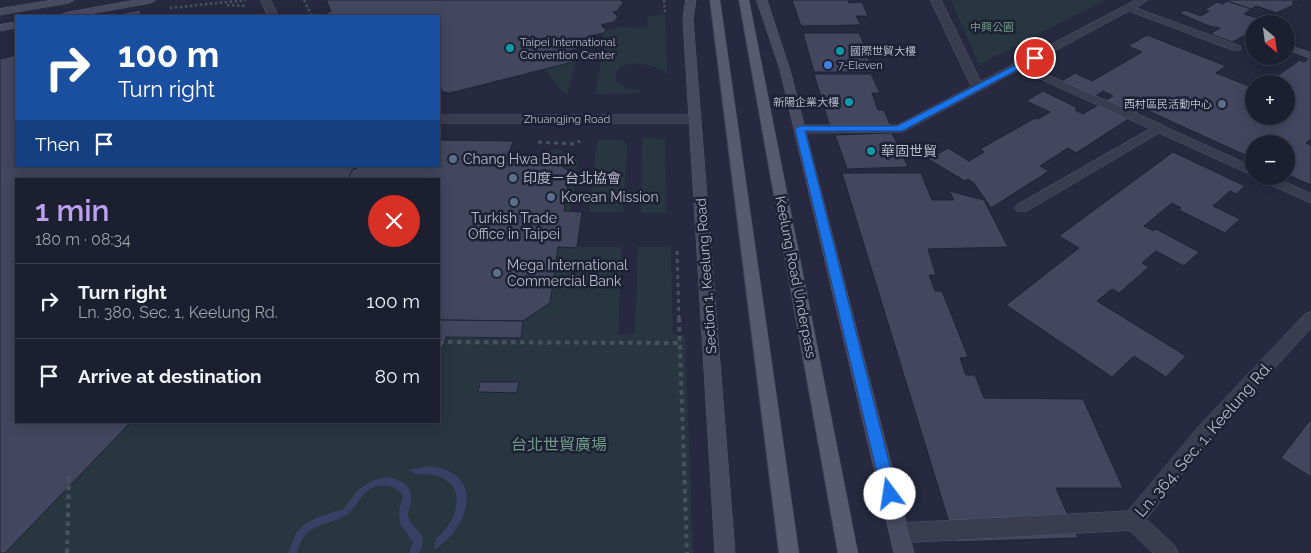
<!DOCTYPE html>
<meta charset="utf-8">
<style>
:root{--surface:#1c1f2f;--page:#292c3b;--text:#f1f3f6;--muted:#a0a2aa;--line:#3a3d4b;--accent:#bca0f2}
body{margin:0;font-family:Raleway,"Noto Sans TC",sans-serif;background:var(--page);color:var(--text);height:100vh;display:flex;flex-direction:column;font-size:19px;white-space:nowrap}
*{box-sizing:border-box;margin:0}
p{font-size:16px;color:var(--muted)}
.icon{flex:none;width:28px;height:28px;fill:none;stroke:currentColor;stroke-width:2;stroke-linecap:round;stroke-linejoin:round}
.map{position:relative;flex:1;overflow:hidden}
.panel{position:absolute;left:15px;top:178px;width:425px;height:245px;display:flex;flex-direction:column;background:var(--surface);border-radius:0px;box-shadow:0 2px 12px #0003,0 0 0 1px var(--line)}
.panel>*{flex:none}
.guide{position:absolute;left:15px;top:15px;width:425px;height:152px;border-radius:0px;box-shadow:0 2px 12px #0003,0 0 0 1px var(--line);background:#1a4fa0;color:#fff;overflow:hidden}
.needle{width:32px;rotate:151deg}
.controls{position:absolute;left:1245px;top:15px;display:grid;gap:10px}
.controls a{display:grid;place-items:center;width:50px;height:50px;border-radius:50%;background:var(--surface);box-shadow:0 2px 12px #0003,0 0 0 1px var(--line);font-size:25px}
.pin{position:absolute;display:grid;place-items:center;width:42px;height:42px;color:#fff;margin:-21px;border:2px solid #fff;border-radius:50%;box-shadow:0 1px 5px #0007}
.me{position:absolute;width:55px;margin:-28px;rotate:346deg;stroke-linejoin:round;filter:drop-shadow(0 0 4px #0008)}
.turn{display:flex;align-items:center;gap:18px;height:105px;padding:0 20px;font-size:22px}
.turn .icon{width:65px;height:65px;stroke-width:2.5}
.turn b{display:block;font-size:35px;line-height:42px}
.then{display:flex;align-items:center;height:48px;padding:0 20px;background:#0003;gap:10px;font-size:19px}
.round{display:grid;place-items:center;flex:none;width:52px;height:52px;border-radius:26px;background:var(--page)}
.overview{display:flex;align-items:center;justify-content:space-between;height:85px;padding:0 20px}
h1{font-size:30px;font-weight:600;line-height:38px;color:var(--accent)}
ul{padding:0;list-style:none}
li{display:flex;align-items:center;gap:15px;height:75px;padding:0 20px;border-top:1px solid var(--line)}
li div{flex:1}
li b{display:block;font-size:19px}
li em{font-style:normal}
.map>svg:first-child{display:block}
</style>
<div class="map">
<svg width="1311" height="553" viewBox="0 0 1311 553">
<rect width="100%" height="100%" fill="#26293f"/>
<g fill="#283640">
<polygon points="951,0 1105,0 979,65"/>
<path d="M 665,14 L 667,75 C 656,60 610,58 616,81 L 627,89 L 641,90 L 641,93 L 595,94 L 605,38 L 601,34 C 615,25 631,27 647,28 L 648,17 Z"/>
<polygon points="576,58 568,93 564,93 544,69"/>
<polygon points="642,138 665,139 666,213 641,213"/>
<polygon points="597,140 620,140 626,142 627,146 623,212 589,212"/>
<polygon points="546,150 562,150 562,152 571,154 578,161 571,211 564,211 545,158"/>
<polygon points="558,247 622,247 618,335 635,334 638,247 671,247 673,334 685,335 693,553 5,553 132,421 439,421 439,337 521,337 523,321 550,303"/>
</g>
<g fill="#394066">
<path d="M 431,466 C 486,474 470,527 434,550 L 436,539 C 455,524 470,487 438,476 C 426,472 421,478 408,470 Z"/>
<path d="M 386,477 C 399,479 413,484 411,500 C 411,507 406,512 409,519 C 414,532 430,533 419,553 L 409,553 L 413,542 L 400,524 L 399,511 L 403,496 C 394,482 374,482 363,495 C 358,501 353,511 346,515 C 323,528 305,522 297,553 L 288,553 L 296,533 L 305,524 L 318,517 L 343,509 L 359,489 L 372,481 Z"/>
</g>
<g fill="#42465f" stroke="#202336">
<polygon points="326,0 621,0 623,3 617,11 613,12 618,17 614,22 601,25 606,30 604,33 590,36 595,42 593,45 569,51 576,58 573,62 450,93 443,92 439,85 439,16 325,16 324,15 331,11"/>
<polygon points="792,0 848,0 849,3 862,2 868,16 856,16 861,25 801,26"/>
<polygon points="1229,0 1301,0 1297,2 1294,1 1292,3 1295,4 1277,13 1256,6 1251,9 1227,1"/>
<polygon points="1227,1 1251,9 1244,14 1262,19 1260,21 1264,22 1254,24 1254,29 1250,29 1254,31 1232,42 1210,34 1220,28 1209,26 1179,13 1185,10 1201,16 1209,11 1204,10 1217,2 1223,4"/>
<polygon points="140,10 141,16 108,16"/>
<polygon points="803,33 859,33 864,44 869,44 875,58 868,58 874,72 814,72"/>
<polygon points="1147,35 1226,66 1216,73 1254,88 1254,116 1286,116 1286,84 1266,84 1300,60 1304,62 1308,59 1287,51 1295,46 1311,51 1311,139 1306,143 1311,145 1311,185 1286,174 1286,144 1254,144 1254,159 1144,109 1076,153 1068,148 1040,166 1049,171 991,208 974,183 968,179 965,181 928,159 948,148 969,161 984,152 980,149 1035,118 1038,119 1050,112 1026,101 1043,91 1078,108 1075,110 1083,114 1113,96 1103,91 1093,98 1060,82 1075,73 1092,81 1142,52 1128,46"/>
<polygon points="16,55 16,166 361,166 352,170 348,179 16,179 16,421 132,421 5,553 0,553 0,59"/>
<polygon points="814,74 871,74 880,93 872,93 878,110 884,110 891,127 830,127"/>
<polygon points="892,133 908,167 847,169 835,135"/>
<polygon points="439,140 513,141 508,158 550,158 570,172 564,211 582,212 577,248 558,247 550,303 523,321 439,320 439,179 348,179 352,170 361,166 439,166"/>
<polygon points="1173,152 1245,186 1236,194 1230,191 1213,206 1240,219 1225,233 1179,210 1181,208 1172,203 1144,226 1154,231 1156,229 1199,252 1184,266 1156,251 1142,263 1149,267 1119,293 1112,289 1097,301 1186,356 1166,377 1134,356 1112,377 1006,305 1079,248 1059,236"/>
<polygon points="842,173 921,173 932,200 954,200 949,191 984,200 1008,247 928,249 936,275 929,275 935,291 942,291 968,357 960,358 966,375 975,375 984,398 1083,399 1123,488 1056,488 1078,538 955,542"/>
<polygon points="439,320 523,321 521,338 446,337 443,348 439,348"/>
<polygon points="480,382 519,382 517,393 478,392"/>
<polygon points="1311,419 1311,477 1281,458"/>
</g>
<g fill="none" stroke-linecap="round" stroke-linejoin="round">
<g stroke="#54576a" stroke-width="1">
<g id="service">
<polygon points="931,0 941,0 984,88 982,90 974,90 972,88"/>
<polygon points="1133,510 1140,513 1175,546 1178,553 1153,553 1126,527 1123,520 1126,513"/>
</g>
</g>
<g stroke="#54576a" stroke-width="1">
<polygon id="pedestrian" points="1020,63 1163,125 1165,128 1163,131 1155,131 1016,68 1015,66"/>
</g>
<g stroke="#54576a" stroke-width="1">
<g id="minor">
<polygon points="1136,0 1148,0 1136,8 1240,46 1241,48 1240,50 1232,50 1129,11 903,132 800,133 794,129 800,125 897,125"/>
<polygon points="1159,124 1254,167 1254,176 1159,133 1027,211 1017,211 1015,208 1017,205"/>
<polygon points="1256,176 1273,176 1311,194 1311,203 1257,179"/>
<polygon points="1311,312 1311,328 1211,438 1140,527 1133,530 899,543 892,540 889,533 892,526 899,523 1128,511 1199,426 1305,314"/>
</g>
</g>
<g stroke="#54576a" stroke-width="1">
<g id="tertiary">
<polygon points="261,0 271,0 278,16 268,16"/>
<polygon points="439,115 695,115 701,119 695,123 439,123"/>
</g>
</g>
<g stroke="#54576a" stroke-width="1">
<g id="secondary">
<polygon points="53,0 74,0 69,3 0,15 0,9"/>
<polygon points="136,0 156,0 151,3 78,16 59,16 64,13"/>
<polygon points="686,0 696,0 693,19 735,553 715,553 683,19"/>
<polygon points="757,0 767,0 790,70 914,553 894,553 780,70"/>
<polygon points="16,22 16,28 0,31 0,25"/>
</g>
</g>
<g stroke="#434558" stroke-width="1">
<g id="primary">
<polygon points="710,0 720,0 799,553 779,553"/>
<polygon points="739,0 749,0 858,553 838,553"/>
</g>
</g>
<g stroke="#46535d" stroke-width="2.5" stroke-dasharray="2.5 2.5" stroke-linecap="butt">
<polyline points="304,0 312,16"/>
<polyline points="664,0 665,12"/>
<polyline points="227,5 245,6"/>
<polyline points="170,8 246,0"/>
</g>
<g stroke="#46535d" stroke-width="3" stroke-dasharray="4 4" stroke-linecap="butt">
<polyline points="538,142 574,144 580,141"/>
<polyline points="677,251 679,319"/>
</g>
<g stroke="#46535d" stroke-width="4" stroke-dasharray="4.5 4.5" stroke-linecap="butt">
<polyline points="679,318 687,553"/>
<polyline points="439,342 680,343"/>
<polyline points="67,553 69,474"/>
</g>
<use href="#service" fill="#3a3c4f" fill-rule="evenodd"/>
<use href="#pedestrian" fill="#3a3c4f" fill-rule="evenodd"/>
<use href="#minor" fill="#3a3c4f" fill-rule="evenodd"/>
<use href="#tertiary" fill="#3a3c4f" fill-rule="evenodd"/>
<use href="#secondary" fill="#484a62" fill-rule="evenodd"/>
<use href="#primary" fill="#585b6f" fill-rule="evenodd"/>
</g>
<polygon fill="#1a73e8" stroke="#114b97" points="1033,56 1039,58 902,131 805,131 897,494 895,499 890,501 885,499 882,494 795,129 800,126 897,126"/>
<g fill="#0f9aa8" stroke="#1e2134" stroke-width="2">
<circle cx="510" cy="48" r="5"/>
<circle cx="840" cy="51" r="5"/>
<circle cx="849" cy="102" r="5"/>
<circle cx="871" cy="151" r="5"/>
</g>
<circle fill="#3f7fe0" stroke="#1e2134" stroke-width="2" cx="828" cy="65" r="5"/>
<g fill="#5c6f8a" stroke="#1e2134" stroke-width="2">
<circle cx="1222" cy="104" r="5"/>
<circle cx="453" cy="159" r="5"/>
<circle cx="513" cy="178" r="5"/>
<circle cx="551" cy="197" r="5"/>
<circle cx="514" cy="202" r="5"/>
<circle cx="497" cy="273" r="5"/>
</g>
<g text-anchor="middle" stroke-width="5" stroke-linejoin="round" paint-order="stroke">
<g font-size="11" fill="#6e9a85" stroke="#1e2134">
<text x="992" y="31">中興公園</text>
</g>
<g font-size="11" fill="#b6b8ca" stroke="#1e2134" text-anchor="start">
<text x="520" y="46">Taipei International<tspan x="520" dy="13">Convention Center</tspan></text>
<text x="850" y="55">國際世貿大樓</text>
<text x="838" y="69">7-Eleven</text>
<text x="839" y="106" text-anchor="end">新陽企業大樓</text>
<text x="1212" y="108" text-anchor="end">西村區民活動中心</text>
</g>
<g font-size="11" fill="#b6b8ca" stroke="#1e2134">
<text x="567" y="123">Zhuangjing Road</text>
</g>
<g font-size="14" fill="#b6b8ca" stroke="#1e2134" text-anchor="start">
<text x="881" y="156">華固世貿</text>
<text x="463" y="164">Chang Hwa Bank</text>
<text x="523" y="183">印度－台北協會</text>
<text x="561" y="202">Korean Mission</text>
<text x="514" y="223" text-anchor="middle">Turkish Trade<tspan x="514" dy="16">Office in Taipei</tspan></text>
<text x="507" y="270">Mega International<tspan x="507" dy="16">Commercial Bank</tspan></text>
</g>
<g font-size="14" fill="#b6b8ca" stroke="#1e2134">
<text transform="translate(706 276) rotate(-94)" y="5">Section 1, Keelung Road</text>
<text transform="translate(796 277) rotate(79)" y="5">Keelung Road Underpass</text>
</g>
<g font-size="16" fill="#b6b8ca" stroke="#1e2134">
<text transform="translate(1203 439) rotate(-49)" y="6">Ln. 364, Sec. 1, Keelung Rd.</text>
</g>
<g font-size="16" fill="#6e9a85" stroke="#1e2134">
<text x="559" y="450">台北世貿廣場</text>
</g>
</g>
</svg>
<div class="controls">
<a><svg class="needle" viewBox="-14 -14 28 28"><path d="M0-13l5 13h-10z" fill="#e53935"/><path d="M0 13l5-13h-10z" fill="#a0a2aa"/></svg></a>
<a>+</a>
<a>−</a>
</div>
<div class="pin" style="left:1035px;top:58px;background:#d93025"><svg class="icon" aria-label="arrive" viewBox="0 0 24 24"><path d="M6 21V4h12l-3 4 3 4H6"/></svg></div>
<svg class="me" style="left:890px;top:494px" viewBox="-20 -20 40 40"><circle r="19" fill="#fff"/><path d="M0-13L10 11 0 6-10 11z" fill="#1a73e8"/></svg>
<div class="guide">
<div class="turn"><svg class="icon" aria-label="right" viewBox="0 0 24 24"><path d="M7 20v-9h11M14 6l5 5-5 5"/></svg><div><b>100 m</b>Turn right</div></div>
<div class="then">Then<svg class="icon" aria-label="arrive" viewBox="0 0 24 24"><path d="M6 21V4h12l-3 4 3 4H6"/></svg></div>
</div>
<section class="panel">
<div class="overview"><div><h1>1 min</h1><p>180 m · 08:34</p></div><a class="round" style="background:#d93025;color:#fff"><svg class="icon" aria-label="close" viewBox="0 0 24 24"><path d="M6 6l12 12M18 6L6 18"/></svg></a></div>
<ul>
<li><svg class="icon" aria-label="right" viewBox="0 0 24 24"><path d="M7 20v-9h11M14 6l5 5-5 5"/></svg><div><b>Turn right</b><p>Ln. 380, Sec. 1, Keelung Rd.</p></div><em>100 m</em></li>
<li><svg class="icon" aria-label="arrive" viewBox="0 0 24 24"><path d="M6 21V4h12l-3 4 3 4H6"/></svg><div><b>Arrive at destination</b></div><em>80 m</em></li>
</ul>
</section>
</div>
